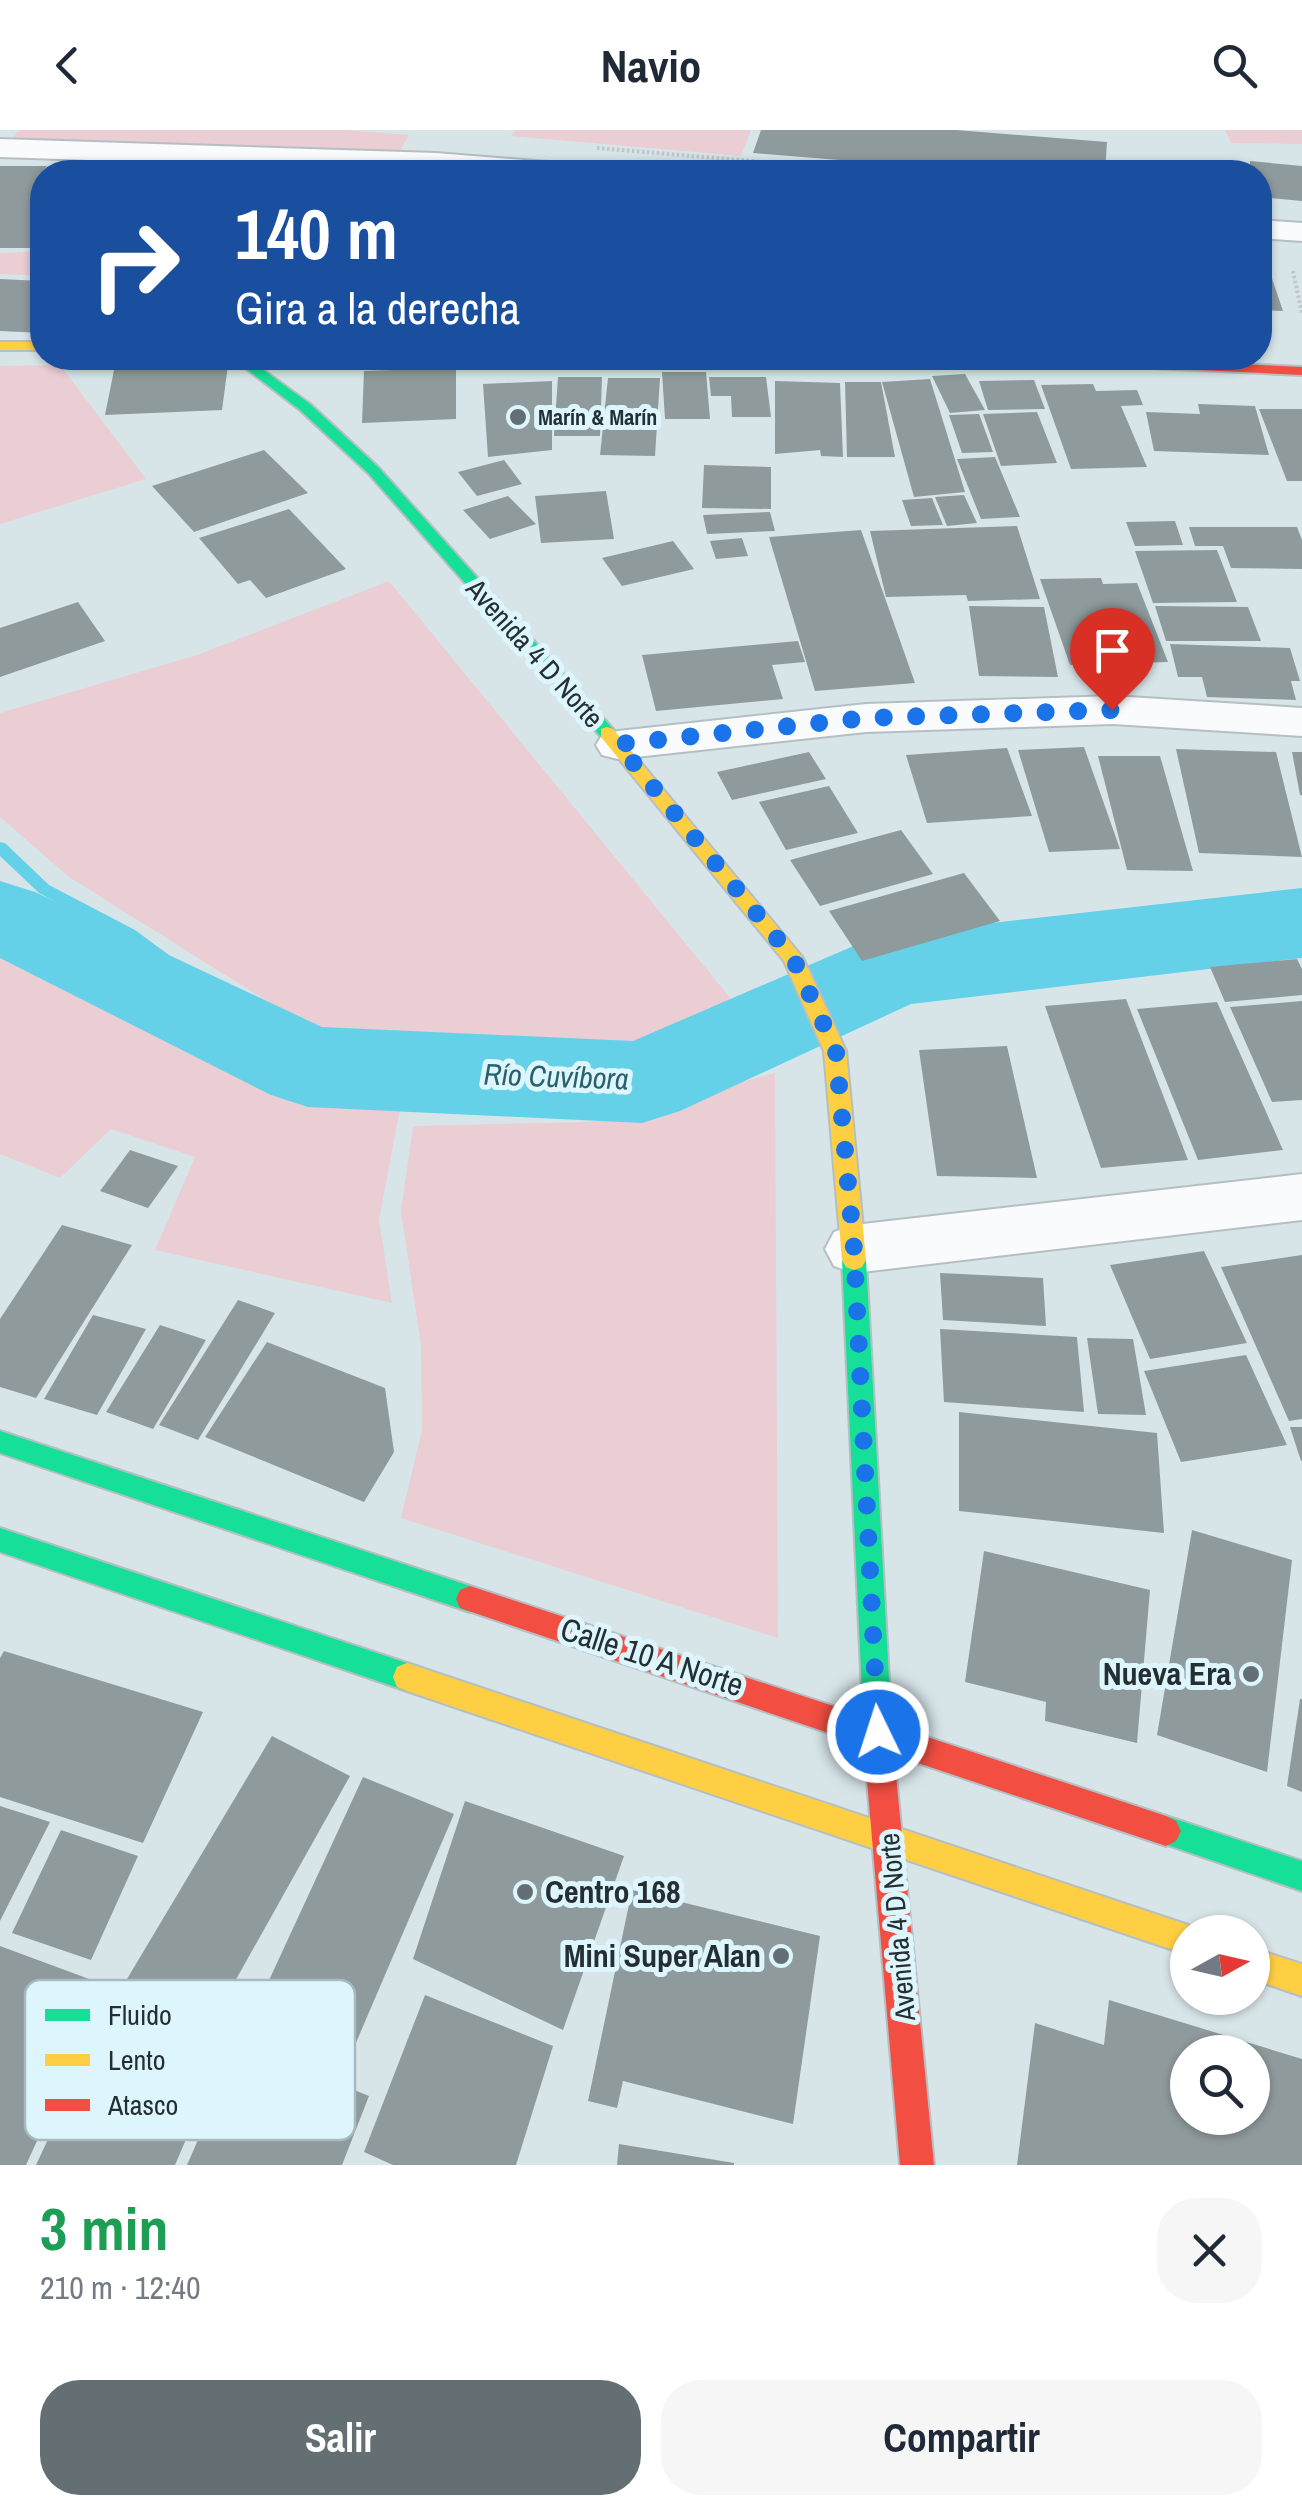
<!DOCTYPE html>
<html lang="es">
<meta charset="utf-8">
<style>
:root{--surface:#fff;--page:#f6f6f7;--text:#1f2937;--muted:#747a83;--accent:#636f72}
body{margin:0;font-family:"Archivo Narrow",sans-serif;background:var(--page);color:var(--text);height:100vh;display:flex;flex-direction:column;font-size:38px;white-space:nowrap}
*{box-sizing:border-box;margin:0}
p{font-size:32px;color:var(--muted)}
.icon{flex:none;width:55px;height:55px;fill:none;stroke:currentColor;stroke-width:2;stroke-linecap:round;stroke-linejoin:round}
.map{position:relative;height:2035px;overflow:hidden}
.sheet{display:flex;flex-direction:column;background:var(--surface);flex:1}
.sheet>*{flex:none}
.top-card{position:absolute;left:30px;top:30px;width:1242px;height:210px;border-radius:40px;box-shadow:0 2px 8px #0004;background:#1a4fa0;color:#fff;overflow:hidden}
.needle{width:65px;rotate:82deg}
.controls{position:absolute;left:1170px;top:1785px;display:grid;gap:20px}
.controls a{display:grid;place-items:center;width:100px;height:100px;border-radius:50%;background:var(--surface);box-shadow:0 2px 8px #0004;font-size:50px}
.pin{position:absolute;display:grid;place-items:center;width:85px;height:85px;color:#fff;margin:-102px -42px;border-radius:50% 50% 50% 0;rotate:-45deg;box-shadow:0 0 10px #0007}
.pin .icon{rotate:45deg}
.me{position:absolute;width:110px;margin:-55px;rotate:356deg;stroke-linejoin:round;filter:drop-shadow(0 0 8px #0008)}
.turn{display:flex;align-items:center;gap:35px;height:210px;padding:0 40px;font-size:45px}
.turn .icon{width:130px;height:130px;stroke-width:2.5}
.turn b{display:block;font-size:70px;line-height:85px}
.round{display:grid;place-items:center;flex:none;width:105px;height:105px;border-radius:40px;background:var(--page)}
.head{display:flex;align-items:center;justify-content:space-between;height:170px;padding:0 40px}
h1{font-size:60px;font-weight:800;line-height:75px;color:#1e9e55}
.primary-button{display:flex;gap:20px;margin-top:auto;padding:20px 40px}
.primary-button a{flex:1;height:115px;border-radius:40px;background:var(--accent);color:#fff;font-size:40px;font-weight:800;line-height:115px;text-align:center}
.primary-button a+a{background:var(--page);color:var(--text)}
header{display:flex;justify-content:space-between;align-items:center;height:130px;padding:0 40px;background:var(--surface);font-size:45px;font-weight:800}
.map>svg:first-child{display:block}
</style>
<header><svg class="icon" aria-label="back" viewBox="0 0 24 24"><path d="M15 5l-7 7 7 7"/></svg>Navio<svg class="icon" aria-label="search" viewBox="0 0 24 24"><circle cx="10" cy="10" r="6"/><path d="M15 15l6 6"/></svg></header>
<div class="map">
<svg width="1302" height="2035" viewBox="0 0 1302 2035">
<rect width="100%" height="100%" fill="#d7e5e9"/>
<g fill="#eaced4">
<polygon points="20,0 347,0 409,5 398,24 9,11"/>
<polygon points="516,0 751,0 741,26 511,6"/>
<polygon points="1225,0 1302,0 1302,14 1231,13"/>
<polygon points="42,121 42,146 0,144 0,123"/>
<polygon points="60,235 146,349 0,394 0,236"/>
<polygon points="389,451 736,875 622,922 313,900 69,747 0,687 0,583 197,525"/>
<polygon points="0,812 298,960 402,968 379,1090 392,1173 155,1120 195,1027 111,999 60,1048 0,1024"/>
<polygon points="775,943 778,1508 401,1388 422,1300 421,1216 401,1081 413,996 589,992"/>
</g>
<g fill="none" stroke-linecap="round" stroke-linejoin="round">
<polygon fill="#64d1e9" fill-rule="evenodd" points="0,712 5,713 49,755 135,800 314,932 316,937 314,942 302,942 123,808 39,763 0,726"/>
<polygon fill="#64d1e9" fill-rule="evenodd" points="0,751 35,762 322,897 633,911 858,814 894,804 1302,758 1302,828 911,874 680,981 642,993 308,977 271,965 0,828"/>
</g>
<g fill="#8f9a9d" fill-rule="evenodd">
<polygon points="761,0 956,0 1107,12 1105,42 988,42 753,23"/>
<polygon points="1250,31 1302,36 1302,71 1260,67 1260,42 1250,42"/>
<polygon points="0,36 47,36 42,42 42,118 0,118"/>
<polygon points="1260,121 1263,122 1283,181 1260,180"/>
<polygon points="0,149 42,151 42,203 0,201"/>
<polygon points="228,235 222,280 105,285 114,240"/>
<polygon points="456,238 456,289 362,293 364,241"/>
<polygon points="662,242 706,242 710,289 665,289"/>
<polygon points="965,244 985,280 950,283 932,246"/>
<polygon points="558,247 602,247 600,306 554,306"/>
<polygon points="709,247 766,247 771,287 732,287 731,266 711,266"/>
<polygon points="608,248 660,248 655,326 600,325"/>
<polygon points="930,249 965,362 914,367 882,252"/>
<polygon points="1034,250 1045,279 988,280 979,251"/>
<polygon points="552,251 552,320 488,327 483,254"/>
<polygon points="775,251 840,253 843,327 821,326 820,320 775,324"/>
<polygon points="845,252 881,252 895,327 847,327"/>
<polygon points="1093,254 1096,261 1137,260 1143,275 1121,276 1147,337 1071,339 1041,255"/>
<polygon points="1198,274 1255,276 1269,325 1154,321 1146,282 1200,284"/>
<polygon points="1259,279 1302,279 1302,351 1287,351"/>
<polygon points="1037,282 1057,333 1001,336 983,284"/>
<polygon points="979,284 993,322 962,323 949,285"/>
<polygon points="264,320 308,363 194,402 152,356"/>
<polygon points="995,327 1020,387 981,389 957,329"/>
<polygon points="504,330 522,354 477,366 458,342"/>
<polygon points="704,335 771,337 771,379 702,378"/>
<polygon points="606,361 614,409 541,413 535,366"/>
<polygon points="964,365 977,393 947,396 935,367"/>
<polygon points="508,366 536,394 490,409 463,380"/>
<polygon points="932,368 943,395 911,396 902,370"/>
<polygon points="289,379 346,439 266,468 250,450 238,454 199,408"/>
<polygon points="770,382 775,401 707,404 703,385"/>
<polygon points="1175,391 1183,415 1135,416 1126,392"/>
<polygon points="1017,396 1040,469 968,471 966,465 886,467 870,401"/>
<polygon points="1189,397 1297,397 1302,410 1302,439 1231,438 1223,416 1195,416"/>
<polygon points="861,400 915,553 815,561 769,407"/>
<polygon points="742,408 748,426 716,429 710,411"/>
<polygon points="673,411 694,439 622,456 602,428"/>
<polygon points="1217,420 1237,472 1153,473 1135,421"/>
<polygon points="1101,448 1103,454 1137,453 1168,532 1070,535 1040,449"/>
<polygon points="78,472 105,511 0,547 0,498"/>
<polygon points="969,476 1044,477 1058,547 979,546"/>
<polygon points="1155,476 1248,477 1261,511 1166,511"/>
<polygon points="798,511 805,532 772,535 783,569 656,581 642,525"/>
<polygon points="1170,514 1290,518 1300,551 1291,551 1296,570 1207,567 1202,547 1178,547"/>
<polygon points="1084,617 1120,719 1049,722 1018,620"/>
<polygon points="1007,618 1032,686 927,693 906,625"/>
<polygon points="1176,619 1276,622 1302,727 1199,723"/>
<polygon points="809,622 826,649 732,670 717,642"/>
<polygon points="1292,622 1302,622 1302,665 1300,665"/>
<polygon points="1098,626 1160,626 1193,741 1127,740"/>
<polygon points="829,656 858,703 786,720 759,672"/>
<polygon points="901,700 933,744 820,776 790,730"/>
<polygon points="964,743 1000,791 862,831 829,781"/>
<polygon points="1297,829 1302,839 1302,865 1225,872 1210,837"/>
<polygon points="1126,869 1188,1030 1101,1038 1045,876"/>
<polygon points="1302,871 1302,970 1272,972 1230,877"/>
<polygon points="1217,872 1283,1020 1198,1030 1137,879"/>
<polygon points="1007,916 1037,1048 937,1046 919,920"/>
<polygon points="130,1020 178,1036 148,1078 100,1061"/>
<polygon points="62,1095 132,1115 36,1268 0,1257 0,1189"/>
<polygon points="1204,1121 1247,1213 1150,1229 1110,1135"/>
<polygon points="1302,1125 1302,1289 1289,1291 1221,1137"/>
<polygon points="940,1143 1043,1148 1046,1196 943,1190"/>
<polygon points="238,1170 275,1183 198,1310 159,1295"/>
<polygon points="93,1185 146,1199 97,1285 44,1269"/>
<polygon points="160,1195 206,1210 153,1299 106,1282"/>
<polygon points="940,1199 1077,1207 1084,1282 944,1272"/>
<polygon points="1087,1208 1133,1209 1146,1285 1098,1284"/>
<polygon points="267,1212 385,1258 394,1322 364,1372 205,1307"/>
<polygon points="1246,1225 1287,1315 1181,1332 1144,1241"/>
<polygon points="959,1282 1157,1303 1164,1403 959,1381"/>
<polygon points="1290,1297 1302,1297 1302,1331 1301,1331"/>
<polygon points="1192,1400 1292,1430 1267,1642 1157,1605"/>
<polygon points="984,1421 1150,1460 1137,1613 1045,1591 1046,1572 965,1552"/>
<polygon points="4,1521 203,1582 143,1713 0,1667 0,1528"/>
<polygon points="1300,1569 1302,1569 1302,1662 1287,1656"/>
<polygon points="272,1606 350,1646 210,1896 127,1849"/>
<polygon points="363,1647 454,1684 349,1929 252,1887"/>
<polygon points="465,1671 624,1726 563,1900 413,1829"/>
<polygon points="0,1676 50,1692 0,1791"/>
<polygon points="61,1700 138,1726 91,1830 12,1803"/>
<polygon points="632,1760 820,1806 793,1994 623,1951 617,1978 588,1971"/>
<polygon points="0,1816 108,1856 26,2035 0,2035"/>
<polygon points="425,1865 553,1916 516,2035 393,2035 364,2022"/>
<polygon points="115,1866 229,1909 175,2035 36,2035"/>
<path d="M 1109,1870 L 1302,1929 L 1302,2035 L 1017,2035 L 1035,1893 L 1104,1915 ZM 1188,1922 L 1252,1922 L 1252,1988 L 1188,1988 Z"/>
<polygon points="240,1914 369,1966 342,2035 187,2035"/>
<polygon points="619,2014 734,2033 734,2035 617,2035"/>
</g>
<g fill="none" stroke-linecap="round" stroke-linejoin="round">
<g stroke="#b5bfc3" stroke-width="4">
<polygon id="lane" points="867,37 876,42 819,42 828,37"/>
</g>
<g stroke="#b5bfc3" stroke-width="4">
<g id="street">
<polygon points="0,9 436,23 561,33 572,36 576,42 455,42 0,27"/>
<polygon points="1260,90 1302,93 1302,111 1260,108"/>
<polygon points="1113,566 1302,578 1302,606 1113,594 866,602 618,629 602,625 596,615 602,605 618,601 866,574"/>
<polygon points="1302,1044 1302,1090 854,1143 834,1136 825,1119 834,1102 854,1095"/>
</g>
</g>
<g stroke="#b5bfc3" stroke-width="4">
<g id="fast">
<polygon points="232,228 247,228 310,274 378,337 613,599 613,607 601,607 368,343 300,280"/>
<polygon points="854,1120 862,1123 866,1130 892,1605 888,1615 878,1619 868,1615 864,1605 842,1130 846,1123"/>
<polygon points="0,1301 470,1456 480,1460 484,1469 480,1478 470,1482 0,1323"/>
<polygon points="0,1398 407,1533 417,1537 421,1547 417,1557 407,1561 0,1422"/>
<polygon points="1166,1686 1302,1731 1302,1761 1156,1711 1151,1701 1156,1691"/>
</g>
</g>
<g stroke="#b5bfc3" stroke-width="4">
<g id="slow">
<rect x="0" y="212" width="42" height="8"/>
<polygon points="607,597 613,599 803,828 846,921 866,1130 862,1137 854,1140 846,1137 842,1130 824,921 784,831 601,607 601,599"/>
<polygon points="407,1533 1188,1795 1200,1802 1188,1802 1188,1825 407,1561 397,1557 393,1547 397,1537"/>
<polygon points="1252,1818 1302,1834 1302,1866 1252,1849"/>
</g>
</g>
<g stroke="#b5bfc3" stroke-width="4">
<g id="jam">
<polygon points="1019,228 1106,228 1302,237 1302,245 1026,232"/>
<polygon points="470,1456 1166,1686 1176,1691 1181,1701 1176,1711 1166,1716 894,1625 934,2035 900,2035 864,1615 460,1478 456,1469 460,1460"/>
</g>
</g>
<g stroke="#c0c6c7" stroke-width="4" stroke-dasharray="2.5 2.5" stroke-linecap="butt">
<polyline points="597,18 789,34"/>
<polyline points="906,38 954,42"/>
<polyline points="1293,141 1302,184"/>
</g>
<use href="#lane" fill="#f9fbfc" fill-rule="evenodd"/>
<use href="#street" fill="#f9fbfc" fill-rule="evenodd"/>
<use href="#fast" fill="#16e098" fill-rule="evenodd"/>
<use href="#slow" fill="#ffcf43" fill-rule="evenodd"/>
<use href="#jam" fill="#f24e42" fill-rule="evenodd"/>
</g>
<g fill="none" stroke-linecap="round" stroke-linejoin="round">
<polyline stroke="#1a73e8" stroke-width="18" stroke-dasharray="0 32.4" points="878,1602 854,1119 836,921 793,828 618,614 866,588 1112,580"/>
</g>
<g fill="#636f72" stroke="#ddf6fd" stroke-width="4">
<circle cx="518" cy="287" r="10"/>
<circle cx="1251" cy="1544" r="10"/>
<circle cx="525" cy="1762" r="10"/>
<circle cx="781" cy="1826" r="10"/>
</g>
<g text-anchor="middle" stroke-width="10" stroke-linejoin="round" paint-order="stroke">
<g font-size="22" font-weight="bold" fill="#252f32" stroke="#ddf6fd" text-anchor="start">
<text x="538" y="295">Marín &amp; Marín</text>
</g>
<g font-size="28" fill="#252f32" stroke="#ddf6fd">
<text transform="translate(535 523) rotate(48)" y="10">Avenida 4 D Norte</text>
<text transform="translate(897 1797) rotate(-95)" y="10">Avenida 4 D Norte</text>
</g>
<g font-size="30" font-style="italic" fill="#28606e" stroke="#ddf6fd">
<text transform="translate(556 947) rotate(2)" y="10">Río Cuvíbora</text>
</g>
<g font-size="32" fill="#252f32" stroke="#ddf6fd">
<text transform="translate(652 1527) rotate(18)" y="11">Calle 10 A Norte</text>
</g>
<g font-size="32" font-weight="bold" fill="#252f32" stroke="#ddf6fd" text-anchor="end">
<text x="1231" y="1555">Nueva Era</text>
<text x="545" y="1773" text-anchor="start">Centro 168</text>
<text x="761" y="1837">Mini Super Alan</text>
</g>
</g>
<rect x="25" y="1850" width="330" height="160" rx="15" fill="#ddf6fd" stroke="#a6bac0" stroke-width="2.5"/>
<rect x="45" y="1879" width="45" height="12" fill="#16e098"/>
<rect x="45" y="1924" width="45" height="12" fill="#ffcf43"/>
<rect x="45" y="1969" width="45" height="12" fill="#f24e42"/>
<g font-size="28" fill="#252f32">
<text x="108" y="1895">Fluido</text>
<text x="108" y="1940">Lento</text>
<text x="108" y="1985">Atasco</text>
</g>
</svg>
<div class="controls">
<a><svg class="needle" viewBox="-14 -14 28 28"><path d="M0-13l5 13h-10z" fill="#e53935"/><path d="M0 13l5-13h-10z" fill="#747a83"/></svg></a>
<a><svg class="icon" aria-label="search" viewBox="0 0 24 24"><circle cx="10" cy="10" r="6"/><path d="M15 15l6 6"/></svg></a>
</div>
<div class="pin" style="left:1112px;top:580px;background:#d93025"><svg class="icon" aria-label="arrive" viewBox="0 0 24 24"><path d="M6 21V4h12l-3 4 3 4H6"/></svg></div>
<svg class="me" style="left:878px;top:1602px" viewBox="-20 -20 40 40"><circle r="17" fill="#1a73e8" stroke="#fff" stroke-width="3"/><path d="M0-11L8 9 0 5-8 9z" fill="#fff"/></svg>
<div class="top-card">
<div class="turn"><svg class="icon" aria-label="right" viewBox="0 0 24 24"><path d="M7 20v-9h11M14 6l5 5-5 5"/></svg><div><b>140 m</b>Gira a la derecha</div></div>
</div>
</div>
<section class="sheet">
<div class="head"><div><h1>3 min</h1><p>210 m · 12:40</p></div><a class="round"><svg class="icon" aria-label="close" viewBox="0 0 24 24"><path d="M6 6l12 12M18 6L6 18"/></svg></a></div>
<div class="primary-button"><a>Salir</a><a>Compartir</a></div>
</section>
